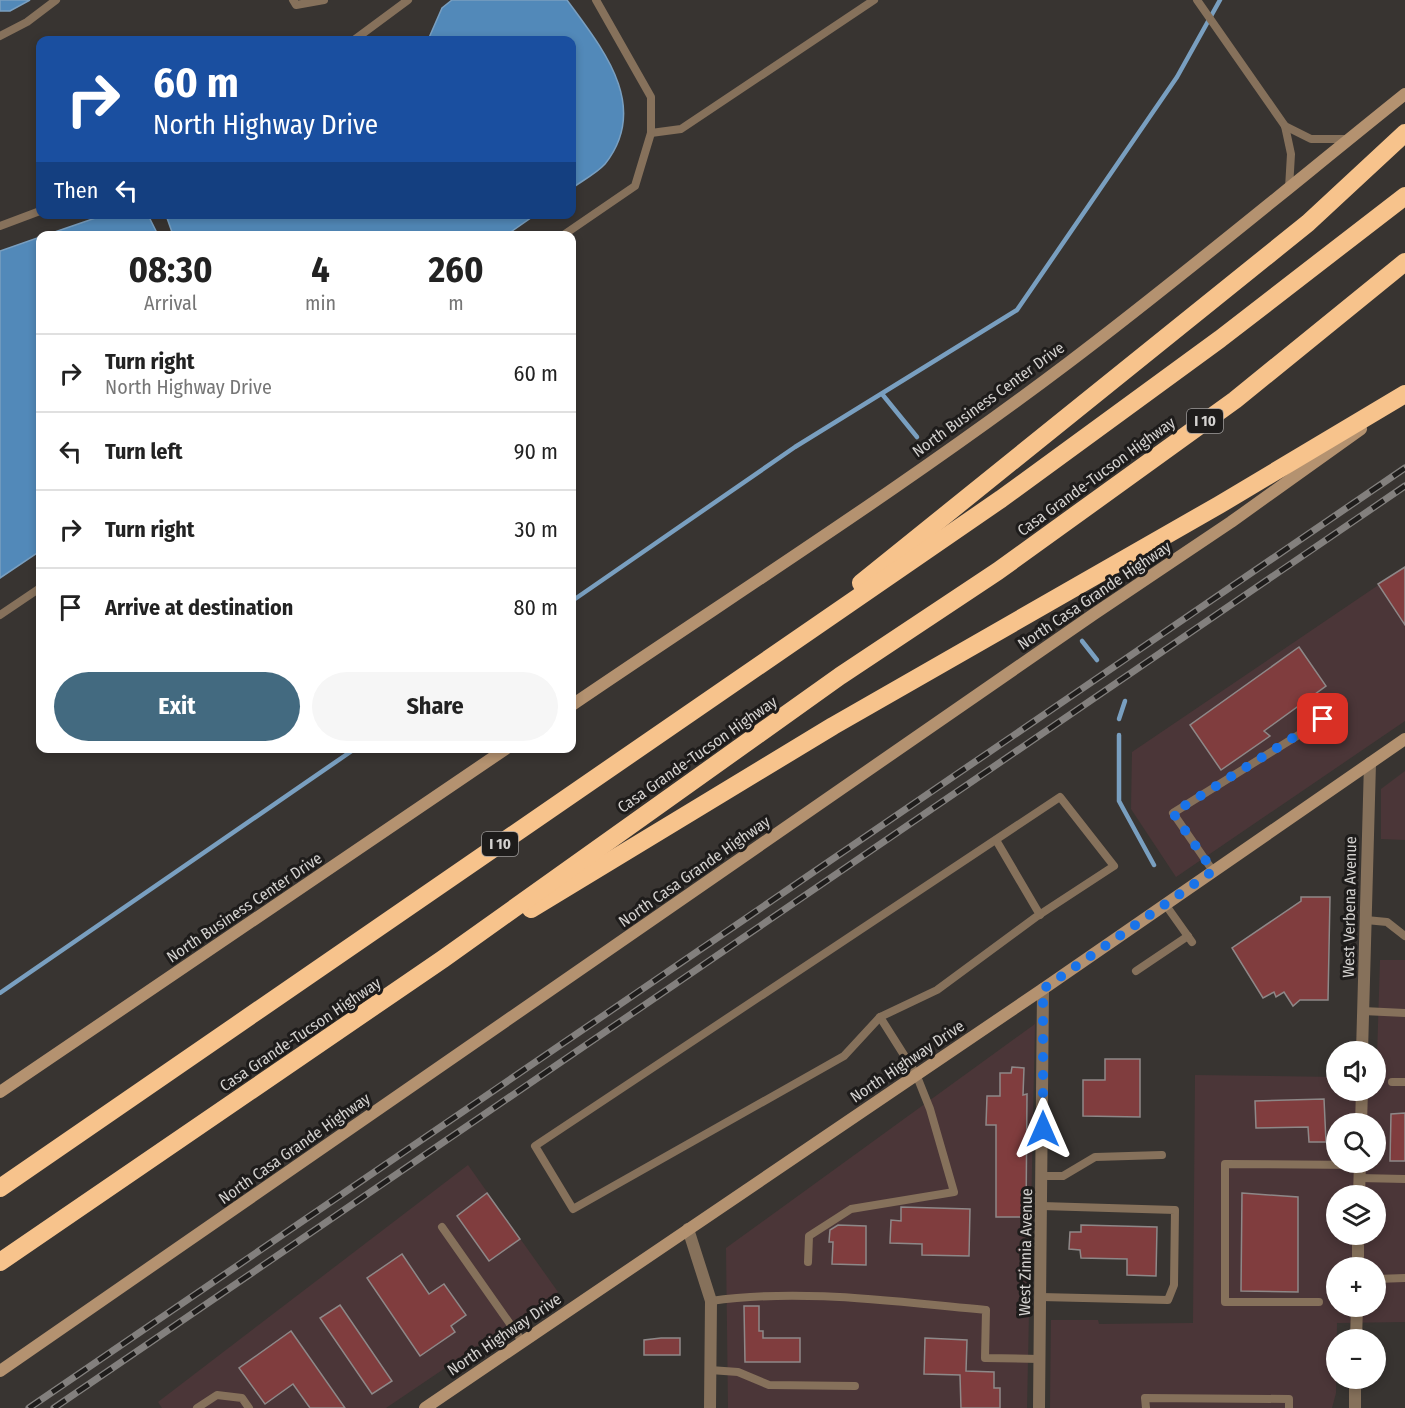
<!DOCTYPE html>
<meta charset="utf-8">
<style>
:root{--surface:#fff;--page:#f6f6f6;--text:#222;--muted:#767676;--line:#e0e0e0;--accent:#436a80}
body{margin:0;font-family:"Fira Sans Condensed",sans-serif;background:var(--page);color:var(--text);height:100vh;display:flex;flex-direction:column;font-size:22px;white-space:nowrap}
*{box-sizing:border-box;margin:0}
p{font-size:20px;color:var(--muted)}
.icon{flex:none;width:33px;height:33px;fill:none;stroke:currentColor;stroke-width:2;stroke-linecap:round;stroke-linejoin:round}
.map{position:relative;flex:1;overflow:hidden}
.side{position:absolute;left:36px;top:231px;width:540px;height:522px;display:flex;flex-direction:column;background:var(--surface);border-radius:12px;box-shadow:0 3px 9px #0003}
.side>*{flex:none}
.top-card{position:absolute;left:36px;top:36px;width:540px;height:183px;border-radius:12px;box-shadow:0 3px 9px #0003;background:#1a4fa0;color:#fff;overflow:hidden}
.fabs{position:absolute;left:1326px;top:1041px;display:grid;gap:12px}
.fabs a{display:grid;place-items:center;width:60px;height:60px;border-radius:50%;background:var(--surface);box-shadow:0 3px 9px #0003;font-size:30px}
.pin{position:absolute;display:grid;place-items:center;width:51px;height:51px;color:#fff;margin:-26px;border-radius:12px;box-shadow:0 3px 9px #0006}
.me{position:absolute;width:66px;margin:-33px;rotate:0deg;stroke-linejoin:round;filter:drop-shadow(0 0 4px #0008)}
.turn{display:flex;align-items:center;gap:21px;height:126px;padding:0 18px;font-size:27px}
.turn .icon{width:78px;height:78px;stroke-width:2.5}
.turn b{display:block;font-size:42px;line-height:51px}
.then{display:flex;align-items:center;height:57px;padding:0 18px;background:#0003;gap:12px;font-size:22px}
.eta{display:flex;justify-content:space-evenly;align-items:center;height:102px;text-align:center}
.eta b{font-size:36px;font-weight:700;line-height:42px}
.action{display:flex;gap:12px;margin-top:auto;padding:12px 18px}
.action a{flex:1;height:69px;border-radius:36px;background:var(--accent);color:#fff;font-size:24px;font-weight:700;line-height:69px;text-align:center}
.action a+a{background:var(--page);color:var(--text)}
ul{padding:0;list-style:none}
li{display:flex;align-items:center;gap:18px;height:78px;padding:0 18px;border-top:2px solid var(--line)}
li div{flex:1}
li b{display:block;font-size:22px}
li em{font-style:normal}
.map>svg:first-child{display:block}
</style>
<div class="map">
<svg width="1405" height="1408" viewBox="0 0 1405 1408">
<rect width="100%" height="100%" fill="#383431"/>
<g fill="#4b3638" fill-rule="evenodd">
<polygon points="1405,567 1405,721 1176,877 1131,809 1132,752"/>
<polygon points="1405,771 1405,840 1381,839 1381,789"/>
<path d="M 1380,960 L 1405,960 L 1405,1322 L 1337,1323 L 1336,1393 L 1332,1408 L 1050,1408 L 1051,1320 L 1098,1320 L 1099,1324 L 1193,1323 L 1195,1075 L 1336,1077 L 1336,1090 L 1376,1090 ZM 1336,1124 L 1376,1124 L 1376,1162 L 1336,1162 ZM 1336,1196 L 1376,1196 L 1376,1234 L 1336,1234 ZM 1336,1268 L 1376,1268 L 1376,1306 L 1336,1306 Z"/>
<polygon points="1035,1024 1027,1408 728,1408 726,1248"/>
<polygon points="468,1165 558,1292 386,1408 162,1408 158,1402"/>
</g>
<g fill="#5289b9" stroke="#799fc0" stroke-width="1.5">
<polygon points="0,0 30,0 10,11 0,11"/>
<path d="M 452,0 L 567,0 C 602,48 651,106 605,164 C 597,173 582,181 572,188 L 572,40 L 428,40 L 442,8 Z"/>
<polygon points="107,214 148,215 158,235 46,235"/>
<polygon points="166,215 166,214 535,215 505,236 173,235"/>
<polygon points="40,237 40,551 0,578 0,251"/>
</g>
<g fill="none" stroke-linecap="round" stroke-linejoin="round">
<g stroke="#799fc0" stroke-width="4.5">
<polyline points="882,394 917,437"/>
<polyline points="572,601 795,447 1017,310 1177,77 1220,0"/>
<polyline points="1082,641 1097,660"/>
<polyline points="1119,719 1125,701"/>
<polyline points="1119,735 1119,801 1154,865"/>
<polyline points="0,993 356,748"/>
</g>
</g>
<g fill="#803d3e" stroke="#8e8888" stroke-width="1.5">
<polygon points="1405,567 1405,625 1378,584"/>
<polygon points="1299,647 1326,686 1264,731 1270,736 1221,770 1190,725"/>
<polygon points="1301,897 1330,897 1328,1000 1300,1000 1293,1006 1284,992 1276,997 1274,992 1263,998 1232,948 1301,901"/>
<polygon points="1105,1059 1140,1059 1140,1117 1083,1116 1083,1080 1105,1080"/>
<polygon points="1012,1067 1024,1068 1023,1095 1027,1094 1026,1217 996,1217 996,1125 986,1125 987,1096 1000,1096 1000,1073 1011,1073"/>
<polygon points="1324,1099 1326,1142 1309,1142 1308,1127 1256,1128 1255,1101"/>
<polygon points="1405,1113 1405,1161 1390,1161 1391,1114"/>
<polygon points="487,1193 520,1239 489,1261 457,1216"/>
<polygon points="1242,1193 1298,1197 1298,1292 1241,1291"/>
<polygon points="901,1207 970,1209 969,1256 922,1255 922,1244 890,1243 891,1220 901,1221"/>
<polygon points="838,1225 866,1226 866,1265 832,1264 833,1242 829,1242 830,1230"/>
<polygon points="1081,1225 1157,1227 1156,1276 1127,1275 1127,1259 1081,1258 1080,1250 1069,1249 1070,1232 1081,1232"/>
<polygon points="402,1254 429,1294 444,1284 466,1315 451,1326 455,1332 420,1356 367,1278"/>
<polygon points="340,1305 392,1381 372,1394 320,1318"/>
<polygon points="744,1306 759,1306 759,1331 763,1331 763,1338 800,1338 800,1362 745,1362"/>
<polygon points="291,1331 345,1408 310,1408 293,1384 265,1404 239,1368"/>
<polygon points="661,1338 680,1338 680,1355 644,1355 644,1340"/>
<polygon points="925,1338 967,1340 966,1371 994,1372 994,1388 1000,1388 1000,1408 961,1408 960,1375 924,1374"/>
</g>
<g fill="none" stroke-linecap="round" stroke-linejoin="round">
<g stroke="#86715b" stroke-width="8">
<polyline points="293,0 296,5 324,0"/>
<polyline points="1197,0 1285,126 1291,154 1289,188"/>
<polyline points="0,36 27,22 56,0"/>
<polyline points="354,40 408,0"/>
<polyline points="1285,126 1311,139 1346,139"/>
<polyline points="651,133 681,129 874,0"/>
<polyline points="0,226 40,211"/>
<polyline points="562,236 635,186 651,133 651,97 596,0"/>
<polyline points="0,615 40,588"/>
<polygon points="1060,797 1114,866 1036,917 937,990 880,1017 844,1056 573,1209 535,1146"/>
<polyline points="996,840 1040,915"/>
<polyline points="1213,871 1173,813 1342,708"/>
<polyline points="1165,904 1192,942"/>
<polyline points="1366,920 1387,922 1405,936"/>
<polyline points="1136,971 1188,936"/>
<polyline points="1363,1011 1405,1013"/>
<polyline points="1392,1082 1405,1082"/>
<polyline points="1043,1176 1063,1176 1095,1157 1162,1155"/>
<polyline points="1360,1178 1405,1179"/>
<polyline points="442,1227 522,1341"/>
<polyline points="808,1262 809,1236 851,1209 954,1192 930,1109 916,1074 880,1017"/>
<polyline points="1376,1279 1405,1278"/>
<polyline points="1041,1297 1168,1300 1174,1285 1175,1210 1042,1206"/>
<path d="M 711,1301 C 802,1288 895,1302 986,1310 L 985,1358 L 1040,1359"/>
<polyline points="1319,1302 1225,1302 1225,1164 1360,1165"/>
<polyline points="710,1370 738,1372 769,1385 855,1386"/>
<polyline points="197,1408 217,1395 242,1398 249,1408"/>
<polyline points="1146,1408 1145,1398 1289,1399 1289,1408"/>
</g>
<g stroke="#86715b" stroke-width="12">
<polyline points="1362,1052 1370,763"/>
<polyline points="1361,1124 1362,1090"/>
<polyline points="1359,1196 1360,1162"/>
<polyline points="688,1229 711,1301 710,1408"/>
<polyline points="1358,1268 1358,1234"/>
<polyline points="1356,1340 1357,1306"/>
<polyline points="1039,1408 1043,989"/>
<polyline points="1355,1408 1355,1378"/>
</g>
<g stroke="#b49270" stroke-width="12">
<path d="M 572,705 C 738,592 908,484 1068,363 C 1183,276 1293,184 1405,94"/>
<polyline points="0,1092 507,748"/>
<polyline points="0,1371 1094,614 1231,522 1361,429"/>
<polyline points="425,1408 1043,989 1405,739"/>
</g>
<g stroke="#f7c38c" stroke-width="18">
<polyline points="861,583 1308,223 1405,133"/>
<polyline points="531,909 833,726 1219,505 1405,394"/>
<polyline points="0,1188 1001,499 1220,339 1405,196"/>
<polyline points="0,1262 443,959 840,676 998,571 1235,400 1405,262"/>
</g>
<g stroke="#83807e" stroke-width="7">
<g id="rail">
<polyline points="29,1408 1405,468"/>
<polyline points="54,1408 1405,486"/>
</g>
</g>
<use href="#rail" stroke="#1e1c1b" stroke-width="4.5" stroke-dasharray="14" stroke-linecap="butt"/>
</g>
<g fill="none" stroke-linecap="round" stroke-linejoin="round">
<polyline stroke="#1a73e8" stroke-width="10" stroke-dasharray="0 18" points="1043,1129 1043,989 1213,871 1173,813 1323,719"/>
</g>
<g text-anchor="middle" stroke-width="6" stroke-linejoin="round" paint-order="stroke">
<g fill="#1e1c1b" stroke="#9d9b9a" stroke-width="1.5">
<rect x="1187" y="409" width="36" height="24" rx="4.5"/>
<rect x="482" y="832" width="36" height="24" rx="4.5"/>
</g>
<g font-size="15" font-weight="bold" fill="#d4d2d0">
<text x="1205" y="426">I 10</text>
<text x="500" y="849">I 10</text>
</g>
<g font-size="16" fill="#d4d2d0" stroke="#1e1c1b">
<text transform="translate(988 399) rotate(-36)" y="6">North Business Center Drive</text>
<text transform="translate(1096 476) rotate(-36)" y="6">Casa Grande-Tucson Highway</text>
<text transform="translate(1094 595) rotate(-34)" y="6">North Casa Grande Highway</text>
<text transform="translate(697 754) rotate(-35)" y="6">Casa Grande-Tucson Highway</text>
<text transform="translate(694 871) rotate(-35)" y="6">North Casa Grande Highway</text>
<text transform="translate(244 907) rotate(-34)" y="6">North Business Center Drive</text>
<text transform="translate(1349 907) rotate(-89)" y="6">West Verbena Avenue</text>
<text transform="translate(300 1034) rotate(-34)" y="6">Casa Grande-Tucson Highway</text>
<text transform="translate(907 1061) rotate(-34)" y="6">North Highway Drive</text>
<text transform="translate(294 1148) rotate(-35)" y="6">North Casa Grande Highway</text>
<text transform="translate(1025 1252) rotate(-89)" y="6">West Zinnia Avenue</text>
<text transform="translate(504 1334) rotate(-34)" y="6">North Highway Drive</text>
</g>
</g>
</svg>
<div class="fabs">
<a><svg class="icon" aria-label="sound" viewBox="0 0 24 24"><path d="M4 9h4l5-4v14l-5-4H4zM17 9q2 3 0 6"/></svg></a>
<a><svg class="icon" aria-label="search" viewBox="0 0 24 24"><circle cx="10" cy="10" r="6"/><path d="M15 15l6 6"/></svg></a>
<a><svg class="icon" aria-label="layers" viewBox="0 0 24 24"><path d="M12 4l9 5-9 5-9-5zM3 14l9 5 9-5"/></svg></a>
<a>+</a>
<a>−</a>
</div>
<div class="pin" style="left:1323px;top:719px;background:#d93025"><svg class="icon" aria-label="arrive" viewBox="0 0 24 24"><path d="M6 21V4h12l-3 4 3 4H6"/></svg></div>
<svg class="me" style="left:1043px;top:1129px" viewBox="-20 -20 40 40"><path d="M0-17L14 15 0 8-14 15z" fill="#1a73e8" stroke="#fff" stroke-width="4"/></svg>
<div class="top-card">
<div class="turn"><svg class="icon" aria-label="right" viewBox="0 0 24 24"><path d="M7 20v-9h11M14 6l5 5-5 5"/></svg><div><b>60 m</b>North Highway Drive</div></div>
<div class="then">Then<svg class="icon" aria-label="left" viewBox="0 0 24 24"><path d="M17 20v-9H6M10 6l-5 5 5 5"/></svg></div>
</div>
<section class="side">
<div class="eta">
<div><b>08:30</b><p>Arrival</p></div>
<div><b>4</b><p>min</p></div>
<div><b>260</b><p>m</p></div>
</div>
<ul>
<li><svg class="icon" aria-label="right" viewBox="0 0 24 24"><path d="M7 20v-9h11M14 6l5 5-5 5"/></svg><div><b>Turn right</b><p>North Highway Drive</p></div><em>60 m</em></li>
<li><svg class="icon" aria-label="left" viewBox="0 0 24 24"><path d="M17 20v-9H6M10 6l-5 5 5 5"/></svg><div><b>Turn left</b></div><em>90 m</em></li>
<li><svg class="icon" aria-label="right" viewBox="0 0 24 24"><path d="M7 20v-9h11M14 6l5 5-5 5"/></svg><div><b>Turn right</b></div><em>30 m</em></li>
<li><svg class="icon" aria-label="arrive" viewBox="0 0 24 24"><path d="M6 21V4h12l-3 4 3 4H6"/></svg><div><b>Arrive at destination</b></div><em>80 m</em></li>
</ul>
<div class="action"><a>Exit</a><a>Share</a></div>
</section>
</div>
